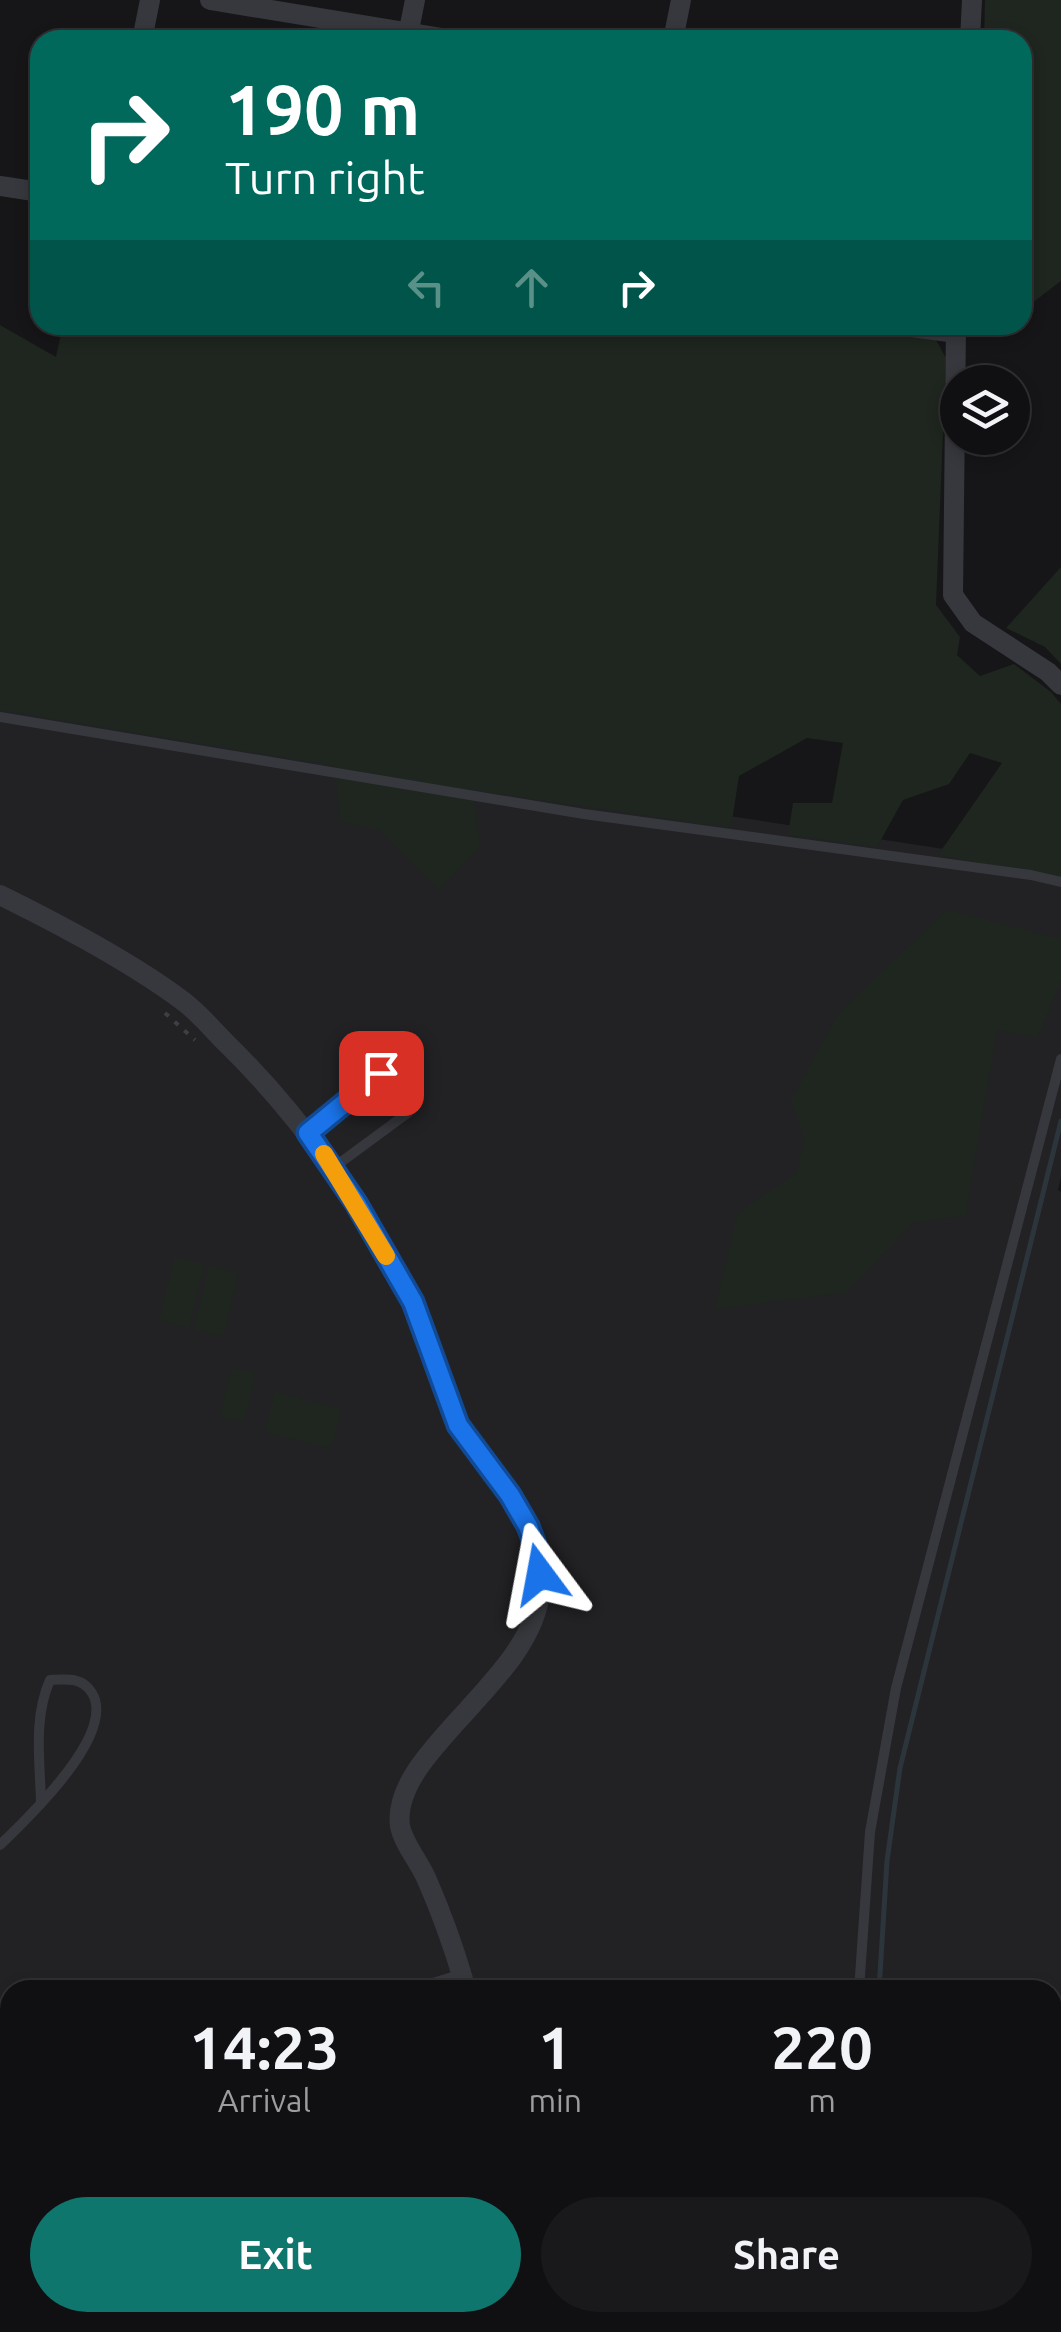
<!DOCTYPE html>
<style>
:root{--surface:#101012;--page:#19191b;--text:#f1f3f6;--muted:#9c9d9f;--line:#303032;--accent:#0f766e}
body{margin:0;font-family:Ubuntu,sans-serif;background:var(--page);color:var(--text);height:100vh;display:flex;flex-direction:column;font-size:38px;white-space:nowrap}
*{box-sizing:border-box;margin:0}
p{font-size:32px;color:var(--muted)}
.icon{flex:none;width:55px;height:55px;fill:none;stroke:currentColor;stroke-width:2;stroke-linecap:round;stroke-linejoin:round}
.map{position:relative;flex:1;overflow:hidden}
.drawer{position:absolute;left:0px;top:1980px;width:1062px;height:352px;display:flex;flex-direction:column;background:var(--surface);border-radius:30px 30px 0 0;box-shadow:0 5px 15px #0003,0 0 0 2px var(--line)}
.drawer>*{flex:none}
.top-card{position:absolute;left:30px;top:30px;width:1002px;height:305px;border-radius:30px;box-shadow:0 5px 15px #0003,0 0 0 2px var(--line);background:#00695c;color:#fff;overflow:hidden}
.fabs{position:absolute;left:940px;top:365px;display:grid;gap:20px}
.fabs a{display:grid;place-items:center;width:90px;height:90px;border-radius:50%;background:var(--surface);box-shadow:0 5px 15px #0003,0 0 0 2px var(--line);font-size:50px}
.pin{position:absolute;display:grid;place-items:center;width:85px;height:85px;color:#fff;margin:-42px;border-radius:20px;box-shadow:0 5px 15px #0006}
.me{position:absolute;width:110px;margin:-55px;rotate:347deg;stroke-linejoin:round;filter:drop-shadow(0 0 8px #0008)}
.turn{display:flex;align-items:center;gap:35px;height:210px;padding:0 30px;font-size:45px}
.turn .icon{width:130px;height:130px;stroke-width:2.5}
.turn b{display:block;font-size:70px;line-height:85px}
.lanes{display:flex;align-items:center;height:95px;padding:0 30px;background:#0003;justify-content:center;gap:50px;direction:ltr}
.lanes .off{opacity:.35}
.eta{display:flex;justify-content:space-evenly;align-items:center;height:170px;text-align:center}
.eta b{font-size:60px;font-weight:700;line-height:70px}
.primary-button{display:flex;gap:20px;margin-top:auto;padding:20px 30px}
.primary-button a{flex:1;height:115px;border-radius:60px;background:var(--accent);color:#fff;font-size:40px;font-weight:700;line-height:115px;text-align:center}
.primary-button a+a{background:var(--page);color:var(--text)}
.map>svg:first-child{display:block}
</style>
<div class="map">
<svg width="1061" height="2332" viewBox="0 0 1061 2332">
<rect width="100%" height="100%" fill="#161618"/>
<path fill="#222225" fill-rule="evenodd" d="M 0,697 L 151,727 L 1061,867 L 1061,1177 L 1058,1190 L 1061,1192 L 1061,2332 L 0,2332 ZM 10,1990 L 1052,1990 L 1052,2322 L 10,2322 Z"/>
<g fill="#1e261f">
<polygon points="985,0 1061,0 1061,281 1023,310 1022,40 984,40"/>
<polygon points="0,325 56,357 63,325 836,325 936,340 946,358 936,605 960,637 957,655 980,676 1014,664 1051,692 1061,704 1061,878 938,855 1002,763 970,753 949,784 903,800 877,847 788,835 793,803 832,803 843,743 807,738 739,776 731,828 472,790 480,847 439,890 381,831 340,821 334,766 0,710"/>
<polygon points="1061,567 1061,664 1045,647 1006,628"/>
<polygon points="947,910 1061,939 1061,980 1038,1037 997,1030 965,1215 913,1223 847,1292 715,1309 738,1213 796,1173 805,1140 791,1100 838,1014"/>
<polygon points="175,1257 204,1264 189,1328 159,1320"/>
<polygon points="209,1266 238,1273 223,1336 194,1329"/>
<polygon points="232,1368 255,1374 244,1421 220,1416"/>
<polygon points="275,1392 341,1409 331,1448 265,1432"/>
</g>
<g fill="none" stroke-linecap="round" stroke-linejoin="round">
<g stroke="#2c353c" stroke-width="5">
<polyline points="879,1990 887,1861 900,1768 1061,1121"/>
<polyline points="838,2332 842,2322"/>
</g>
<g stroke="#3d3f44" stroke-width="4" stroke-dasharray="5 8" stroke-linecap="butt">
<polyline points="165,1013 195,1040"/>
<polyline points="0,2133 4,2117 10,2109"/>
<polyline points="0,2228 10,2230"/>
<polyline points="266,2322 266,2332"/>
<polyline points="152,2332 188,2330"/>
</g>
<g stroke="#37383d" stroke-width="10">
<polyline points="0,717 584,814 1031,875 1061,882"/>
<polyline points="308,1133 381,1073 409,1112 333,1168"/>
<path d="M 0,1845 C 27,1819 117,1734 92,1693 C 82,1677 67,1679 50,1680 C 33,1718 40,1762 41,1802"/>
<polyline points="859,1990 870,1832 896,1688 1061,1059"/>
<polyline points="819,2332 822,2322"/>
</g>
<g stroke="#37383d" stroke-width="20">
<polyline points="210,0 454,40"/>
<polyline points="142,40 150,0"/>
<polyline points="407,40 415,0"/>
<polyline points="673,40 681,0"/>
<polyline points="970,40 972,0"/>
<polyline points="0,186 40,192"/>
<polyline points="897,325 956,333"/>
<polyline points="956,325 953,595 973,623 1048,672 1061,685"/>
<path d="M 0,895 C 59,924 131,962 183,1001 C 199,1013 212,1029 226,1043 C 303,1118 361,1204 411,1299 C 431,1339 437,1387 459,1426 C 491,1481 545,1521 540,1591 C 533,1680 390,1752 400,1826 C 403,1843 420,1863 427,1880 C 441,1912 453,1945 463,1979 L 427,1990"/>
<polyline points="0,2079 10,2086"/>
<polyline points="95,2322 95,2332"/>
</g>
</g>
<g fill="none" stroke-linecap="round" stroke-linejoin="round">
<g stroke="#114b97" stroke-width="25">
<polyline id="route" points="381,1073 308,1133 356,1203 413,1302 458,1425 510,1495 528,1526 537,1550 540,1574"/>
</g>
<use href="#route" stroke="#1a73e8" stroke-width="18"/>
<polyline stroke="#f59e0b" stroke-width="18" points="324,1154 386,1256"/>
</g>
</svg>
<div class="fabs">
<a><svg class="icon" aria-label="layers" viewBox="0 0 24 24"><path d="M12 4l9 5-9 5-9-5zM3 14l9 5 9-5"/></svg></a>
</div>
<div class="pin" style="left:381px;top:1073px;background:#d93025"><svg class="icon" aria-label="arrive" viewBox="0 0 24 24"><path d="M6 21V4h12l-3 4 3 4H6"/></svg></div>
<svg class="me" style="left:540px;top:1574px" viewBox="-20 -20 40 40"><path d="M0-17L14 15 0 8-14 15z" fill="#1a73e8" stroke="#fff" stroke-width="4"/></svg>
<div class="top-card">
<div class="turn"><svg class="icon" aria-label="right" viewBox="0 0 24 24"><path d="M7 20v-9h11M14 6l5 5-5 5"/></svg><div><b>190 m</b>Turn right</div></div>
<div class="lanes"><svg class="icon off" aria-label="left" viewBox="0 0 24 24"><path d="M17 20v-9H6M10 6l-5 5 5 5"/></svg><svg class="icon off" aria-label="ahead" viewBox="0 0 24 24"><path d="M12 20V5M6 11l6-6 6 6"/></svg><svg class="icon" aria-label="right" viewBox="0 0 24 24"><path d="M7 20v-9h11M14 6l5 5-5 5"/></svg></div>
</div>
<section class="drawer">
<div class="eta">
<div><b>14:23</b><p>Arrival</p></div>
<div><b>1</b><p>min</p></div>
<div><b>220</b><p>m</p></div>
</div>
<div class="primary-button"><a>Exit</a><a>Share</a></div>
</section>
</div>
